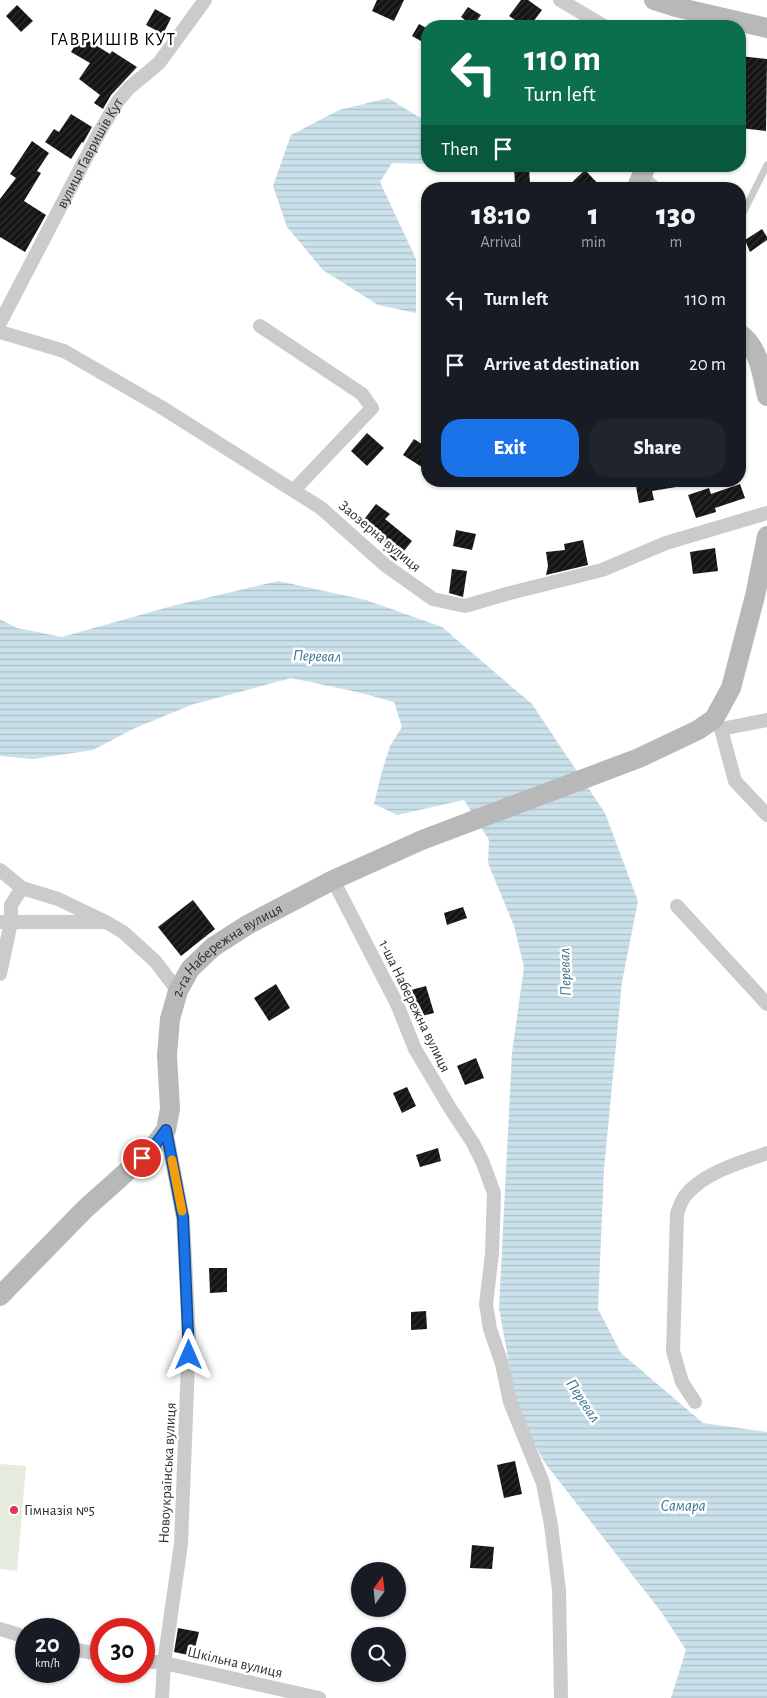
<!DOCTYPE html>
<meta charset="utf-8">
<style>
:root{--surface:#171b24;--page:#20242c;--text:#f1f3f6;--muted:#9ea1a6;--accent:#1a73e8}
body{margin:0;font-family:"Alegreya Sans",sans-serif;background:var(--page);color:var(--text);height:100vh;display:flex;flex-direction:column;font-size:19px;white-space:nowrap}
*{box-sizing:border-box;margin:0}
p{font-size:16px;color:var(--muted)}
.icon{flex:none;width:28px;height:28px;fill:none;stroke:currentColor;stroke-width:2;stroke-linecap:round;stroke-linejoin:round}
.map{position:relative;flex:1;overflow:hidden}
.panel{position:absolute;left:421px;top:182px;width:325px;height:305px;display:flex;flex-direction:column;background:var(--surface);border-radius:20px;box-shadow:0 1px 4px #0004}
.panel>*{flex:none}
.banner{position:absolute;left:421px;top:20px;width:325px;height:152px;border-radius:20px;box-shadow:0 1px 4px #0004;background:#0b6e4f;color:#fff;overflow:hidden}
.needle{width:32px;rotate:15deg}
.tools{position:absolute;left:351px;top:1562px;display:grid;gap:10px}
.tools a{display:grid;place-items:center;width:55px;height:55px;border-radius:50%;background:var(--surface);box-shadow:0 1px 4px #0004;font-size:25px}
.speed{position:absolute;left:15px;top:1618px;display:flex;gap:10px;font-size:25px;font-weight:700;text-align:center}
.speed>*{display:grid;place-content:center;width:65px;height:65px;border-radius:50%;background:var(--surface);box-shadow:0 1px 4px #0004;line-height:1}
.speed small{font-size:12px;font-weight:400}
.speed .limit{border:8px solid #d22;background:#fff;color:#111}
.pin{position:absolute;display:grid;place-items:center;width:42px;height:42px;color:#fff;margin:-21px;border:2px solid #fff;border-radius:50%;box-shadow:0 1px 5px #0007}
.me{position:absolute;width:55px;margin:-28px;rotate:0deg;stroke-linejoin:round;filter:drop-shadow(0 0 4px #0008)}
.turn{display:flex;align-items:center;gap:18px;height:105px;padding:0 20px;font-size:22px}
.turn .icon{width:65px;height:65px;stroke-width:2.5}
.turn b{display:block;font-size:35px;line-height:42px}
.then{display:flex;align-items:center;height:48px;padding:0 20px;background:#0003;gap:10px;font-size:19px}
.eta{display:flex;justify-content:space-evenly;align-items:center;height:85px;text-align:center}
.eta b{font-size:30px;font-weight:800;line-height:35px}
.primary-button{display:flex;gap:10px;margin-top:auto;padding:10px 20px}
.primary-button a{flex:1;height:58px;border-radius:20px;background:var(--accent);color:#fff;font-size:20px;font-weight:800;line-height:58px;text-align:center}
.primary-button a+a{background:var(--page);color:var(--text)}
ul{padding:0;list-style:none}
li{display:flex;align-items:center;gap:15px;height:65px;padding:0 20px}
li div{flex:1}
li b{display:block;font-size:19px}
li em{font-style:normal}
.map>svg:first-child{display:block}
</style>
<div class="map">
<svg width="767" height="1698" viewBox="0 0 767 1698">
<defs>
<pattern id="water-rules" width="6" height="5" patternUnits="userSpaceOnUse" patternTransform="scale(1.25)"><rect width="6" height="5" fill="#cae0ea"/><path d="M0 2.5h6" fill="none" stroke="#aec0c9"/></pattern>
<pattern id="building-hatch" width="6" height="6" patternUnits="userSpaceOnUse" patternTransform="scale(1.25)"><rect width="6" height="6" fill="#151515"/><path d="M-1 1l2-2M0 6l6-6M5 7l2-2" fill="none" stroke="#2f2f2f"/></pattern>
</defs>
<rect width="100%" height="100%" fill="#fff"/>
<polygon fill="#e5ebdd" points="0,1464 26,1466 17,1571 0,1569"/>
<g fill="url(#water-rules)">
<polygon points="388,98 427,122 427,164 392,163 380,182 416,259 416,313 378,305 323,270 287,227 273,186 291,135 339,110"/>
<polygon points="278,581 366,600 442,627 532,704 605,813 638,901 622,982 604,1169 598,1309 621,1353 703,1423 767,1432 767,1698 671,1698 686,1650 662,1613 545,1463 518,1414 499,1308 512,1053 524,967 514,926 488,863 489,840 464,800 397,815 374,804 381,775 390,746 402,727 394,702 357,692 291,678 191,705 133,729 93,750 33,759 0,756 0,619 17,628 62,637 172,606"/>
</g>
<g fill="url(#building-hatch)">
<polygon points="377,0 404,0 394,21 372,11"/>
<polygon points="521,0 528,0 542,10 530,26 524,26 509,16"/>
<polygon points="17,5 33,21 21,32 6,16"/>
<polygon points="468,7 481,15 473,26 461,17"/>
<polygon points="155,9 171,18 163,34 146,25"/>
<polygon points="419,24 428,29 428,45 412,36"/>
<polygon points="81,36 110,54 112,51 137,67 111,95 103,109 94,103 100,95 79,79 90,63 71,52"/>
<polygon points="740,56 767,59 766,131 740,128"/>
<polygon points="71,114 92,127 83,143 82,142 71,159 45,142 54,129 59,132"/>
<polygon points="32,141 49,153 37,171 41,173 24,201 46,215 25,252 0,237 0,199 16,178 10,174"/>
<polygon points="514,166 529,166 530,185 515,185"/>
<polygon points="585,170 603,189 565,189"/>
<polygon points="762,229 767,237 767,240 750,252 745,240"/>
<polygon points="367,433 384,448 367,466 351,451"/>
<polygon points="414,439 428,448 428,471 403,455"/>
<polygon points="635,481 675,481 676,487 652,491 654,500 639,503"/>
<polygon points="740,484 745,498 715,508 716,512 696,518 688,495 709,488 711,494"/>
<polygon points="376,504 390,514 385,519 412,541 396,561 383,550 386,546 359,526"/>
<polygon points="456,530 476,534 472,550 453,546"/>
<polygon points="583,540 588,565 546,575 548,566 546,552 565,550 564,544"/>
<polygon points="715,548 718,571 693,574 690,552"/>
<polygon points="452,569 467,571 463,597 449,593"/>
<polygon points="193,900 215,929 181,956 158,927"/>
<polygon points="463,907 467,918 447,925 444,913"/>
<polygon points="276,984 290,1008 269,1021 254,998"/>
<polygon points="426,986 434,1013 418,1017 411,990"/>
<polygon points="476,1058 484,1078 465,1085 457,1066"/>
<polygon points="407,1087 416,1106 402,1113 393,1093"/>
<polygon points="438,1148 441,1161 420,1167 416,1155"/>
<polygon points="209,1268 227,1268 227,1292 210,1293"/>
<polygon points="426,1311 427,1329 411,1330 411,1312"/>
<polygon points="515,1461 522,1494 504,1498 497,1465"/>
<polygon points="472,1545 494,1547 492,1569 470,1568"/>
<polygon points="178,1628 199,1632 193,1656 174,1652"/>
</g>
<g fill="none" stroke-linecap="round" stroke-linejoin="round">
<g stroke="#cbcbcb" stroke-width="7">
<polyline points="645,174 660,189"/>
<polyline points="740,219 767,165"/>
</g>
<g stroke="#cbcbcb" stroke-width="14">
<polyline points="560,0 604,26"/>
<path id="s1" d="M 0,323 L 100,131 L 118,101 L 129,88 L 159,63 L 205,0"/>
<polyline points="260,326 362,394 372,408 294,490"/>
<polyline points="0,332 64,351 161,407 321,508 385,565 433,599 465,606 510,593 602,570 666,543 767,513"/>
<polyline points="714,719 721,729 735,781 767,815"/>
<polyline points="721,729 767,720"/>
<polyline points="0,870 22,888 58,899 106,922 123,932 155,961 178,991"/>
<polyline points="333,880 397,1004 415,1049 450,1108 473,1143 483,1163 494,1193 492,1254 486,1304 490,1329 502,1364 510,1402 543,1483 551,1525 559,1590 561,1698"/>
<polyline points="677,906 767,1004"/>
<polyline points="0,922 102,922"/>
<polyline points="0,974 11,922 11,905 22,888"/>
<path d="M 695,1402 L 682,1382 L 673,1351 L 677,1214 C 679,1208 681,1201 685,1196 C 704,1172 740,1163 767,1153"/>
<polyline points="0,1629 26,1637"/>
<polyline points="69,1648 101,1655"/>
<polyline points="144,1661 164,1663 319,1698"/>
<polyline points="162,1698 164,1663 181,1544 189,1337 183,1218 166,1130"/>
</g>
<g stroke="#b8b8b8" stroke-width="20">
<polyline points="654,0 676,7 767,28"/>
<polyline points="636,189 646,166"/>
<path d="M 740,334 C 759,347 762,375 767,396"/>
<path id="s2" d="M 0,1296 L 85,1209 L 152,1149 L 166,1130 L 170,1109 L 167,1055 L 170,1019 L 178,991 L 190,969 L 213,947 L 249,924 L 333,880 L 422,840 L 639,758 L 698,730 L 714,719 L 731,688 L 755,596 L 767,536"/>
</g>
</g>
<g fill="none" stroke-linecap="round" stroke-linejoin="round">
<g stroke="#114b97" stroke-width="12">
<polyline id="route" points="142,1158 152,1149 166,1130 183,1218 189,1355"/>
</g>
<use href="#route" stroke="#1a73e8" stroke-width="9"/>
<polyline stroke="#f59e0b" stroke-width="9" points="172,1160 182,1211"/>
</g>
<circle fill="#dd3952" stroke="#fff" stroke-width="2" cx="14" cy="1510" r="5"/>
<g text-anchor="middle" stroke-width="5" stroke-linejoin="round" paint-order="stroke">
<g font-size="15" fill="#2e2e2e" stroke="#fff">
<text dy="5" stroke="none"><textPath href="#s1" startOffset="192">вулиця Гавришів Кут</textPath></text>
<text transform="translate(380 536) rotate(40)" y="5">Заозерна вулиця</text>
<text dy="5" stroke="none"><textPath href="#s2" startOffset="441">2-га Набережна вулиця</textPath></text>
<text transform="translate(415 1006) rotate(64)" y="5">1-ша Набережна вулиця</text>
<text transform="translate(167 1473) rotate(-87)" y="5">Новоукраїнська вулиця</text>
<text transform="translate(235 1662) rotate(13)" y="5">Шкільна вулиця</text>
</g>
<g font-size="15" fill="#2e2e2e" stroke="#fff" text-anchor="start">
<text x="24" y="1515">Гімназія №5</text>
</g>
<g font-size="16" font-style="italic" fill="#40758d" stroke="#fff">
<text transform="translate(317 655) rotate(2)" y="6">Перевал</text>
<text transform="translate(564 972) rotate(-92)" y="6">Перевал</text>
<text transform="translate(584 1400) rotate(56)" y="6">Перевал</text>
<text x="683" y="1511">Самара</text>
</g>
<g font-size="18" letter-spacing="1" fill="#000" stroke="#fff">
<text x="113" y="45">ГАВРИШІВ КУТ</text>
</g>
</g>
</svg>
<div class="tools">
<a><svg class="needle" viewBox="-14 -14 28 28"><path d="M0-13l5 13h-10z" fill="#e53935"/><path d="M0 13l5-13h-10z" fill="#9ea1a6"/></svg></a>
<a><svg class="icon" aria-label="search" viewBox="0 0 24 24"><circle cx="10" cy="10" r="6"/><path d="M15 15l6 6"/></svg></a>
</div>
<div class="speed"><div>20<small>km/h</small></div><div class="limit">30</div></div>
<div class="pin" style="left:142px;top:1158px;background:#d93025"><svg class="icon" aria-label="arrive" viewBox="0 0 24 24"><path d="M6 21V4h12l-3 4 3 4H6"/></svg></div>
<svg class="me" style="left:189px;top:1355px" viewBox="-20 -20 40 40"><path d="M0-17L14 15 0 8-14 15z" fill="#1a73e8" stroke="#fff" stroke-width="4"/></svg>
<div class="banner">
<div class="turn"><svg class="icon" aria-label="left" viewBox="0 0 24 24"><path d="M17 20v-9H6M10 6l-5 5 5 5"/></svg><div><b>110 m</b>Turn left</div></div>
<div class="then">Then<svg class="icon" aria-label="arrive" viewBox="0 0 24 24"><path d="M6 21V4h12l-3 4 3 4H6"/></svg></div>
</div>
<section class="panel">
<div class="eta">
<div><b>18:10</b><p>Arrival</p></div>
<div><b>1</b><p>min</p></div>
<div><b>130</b><p>m</p></div>
</div>
<ul>
<li><svg class="icon" aria-label="left" viewBox="0 0 24 24"><path d="M17 20v-9H6M10 6l-5 5 5 5"/></svg><div><b>Turn left</b></div><em>110 m</em></li>
<li><svg class="icon" aria-label="arrive" viewBox="0 0 24 24"><path d="M6 21V4h12l-3 4 3 4H6"/></svg><div><b>Arrive at destination</b></div><em>20 m</em></li>
</ul>
<div class="primary-button"><a>Exit</a><a>Share</a></div>
</section>
</div>
